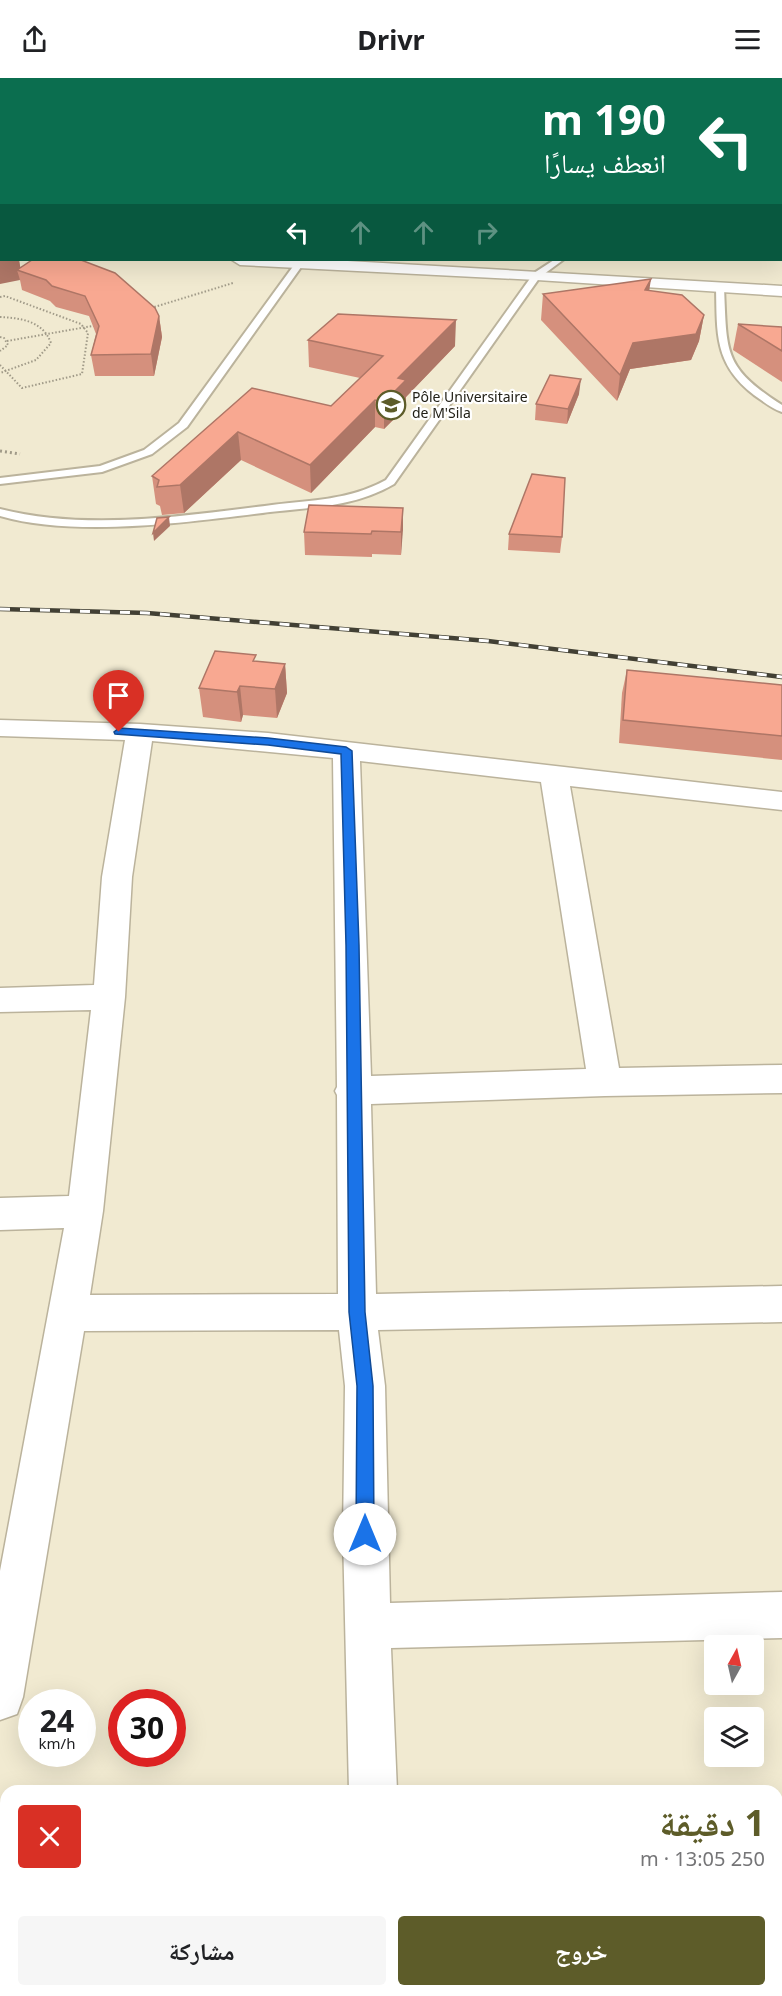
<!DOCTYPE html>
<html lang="ar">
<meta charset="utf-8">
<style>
:root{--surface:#fff;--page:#f6f6f6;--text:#202124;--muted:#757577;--accent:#5d5c29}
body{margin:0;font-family:"Noto Sans","Noto Naskh Arabic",sans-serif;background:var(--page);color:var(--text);direction:rtl;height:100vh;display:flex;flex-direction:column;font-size:22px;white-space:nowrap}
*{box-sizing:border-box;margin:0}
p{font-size:20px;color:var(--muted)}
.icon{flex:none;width:33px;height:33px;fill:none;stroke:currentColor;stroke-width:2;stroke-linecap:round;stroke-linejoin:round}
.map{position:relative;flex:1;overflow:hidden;direction:ltr}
.drawer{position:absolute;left:0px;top:1707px;width:783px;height:212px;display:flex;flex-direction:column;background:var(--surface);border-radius:18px 18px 0 0;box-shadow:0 6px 24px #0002;direction:rtl}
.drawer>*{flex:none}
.hud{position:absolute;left:0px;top:0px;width:783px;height:183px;box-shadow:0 6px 24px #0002;direction:rtl;background:#0b6e4f;color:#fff;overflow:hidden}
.needle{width:39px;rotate:8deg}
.fabs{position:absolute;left:704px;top:1557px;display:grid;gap:12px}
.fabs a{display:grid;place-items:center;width:60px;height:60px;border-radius:6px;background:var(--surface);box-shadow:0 6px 24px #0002;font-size:30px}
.speed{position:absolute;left:18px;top:1611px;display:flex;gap:12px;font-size:30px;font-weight:700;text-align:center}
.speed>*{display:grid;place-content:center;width:78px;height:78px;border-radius:50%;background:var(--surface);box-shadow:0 6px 24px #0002;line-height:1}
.speed small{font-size:15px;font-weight:400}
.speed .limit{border:9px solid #d22;background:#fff;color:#111}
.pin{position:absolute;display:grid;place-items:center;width:51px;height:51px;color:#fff;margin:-62px -26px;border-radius:50% 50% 50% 0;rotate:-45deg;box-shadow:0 0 6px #0007}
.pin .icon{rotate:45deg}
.me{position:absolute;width:66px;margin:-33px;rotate:0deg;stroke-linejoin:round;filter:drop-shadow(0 0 4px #0008)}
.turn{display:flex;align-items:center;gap:21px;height:126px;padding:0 18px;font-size:27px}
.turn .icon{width:78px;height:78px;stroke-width:2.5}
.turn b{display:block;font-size:42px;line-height:51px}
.lanes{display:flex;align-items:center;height:57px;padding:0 18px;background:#0003;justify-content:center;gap:30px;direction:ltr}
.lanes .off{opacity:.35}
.round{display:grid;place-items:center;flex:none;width:63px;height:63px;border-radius:6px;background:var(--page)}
.summary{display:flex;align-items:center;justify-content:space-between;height:102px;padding:0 18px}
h1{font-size:36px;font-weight:700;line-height:45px;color:var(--accent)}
.button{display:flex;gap:12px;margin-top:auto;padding:12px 18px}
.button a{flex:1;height:69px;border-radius:6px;background:var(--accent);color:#fff;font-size:24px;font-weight:700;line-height:69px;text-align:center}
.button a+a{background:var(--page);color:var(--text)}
header{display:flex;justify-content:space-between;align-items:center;height:78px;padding:0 18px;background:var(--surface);font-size:27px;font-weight:700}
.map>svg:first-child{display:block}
</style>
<header><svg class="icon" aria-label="menu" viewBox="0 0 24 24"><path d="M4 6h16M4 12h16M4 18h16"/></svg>Drivr<svg class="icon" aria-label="share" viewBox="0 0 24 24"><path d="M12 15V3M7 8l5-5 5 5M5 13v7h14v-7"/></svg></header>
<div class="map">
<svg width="782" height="1918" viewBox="0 0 782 1918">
<rect width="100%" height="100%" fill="#f1ead1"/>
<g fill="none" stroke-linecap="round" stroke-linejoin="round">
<g stroke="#bbb39c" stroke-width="4">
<g id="service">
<polygon points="385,0 395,2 386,2"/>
<polygon points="0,85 2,85 0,90"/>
<path d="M 554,182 L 563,182 L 540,199 L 394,406 C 355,429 313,429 270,434 C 192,444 75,460 0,438 L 0,431 C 87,453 184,438 272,427 C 312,422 350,422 386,402 L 534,195 Z"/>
<polygon points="297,183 304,185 187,349 152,376 102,394 0,406 0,400 100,388 144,372 179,345"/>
<path d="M 720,206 L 724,209 C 727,275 723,289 782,327 L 782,334 C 772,331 763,323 754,317 C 714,286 717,256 716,209 Z"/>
</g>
</g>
<g stroke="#bbb39c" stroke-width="3">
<g id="minor">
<polygon points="232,182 330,182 782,208 782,218 537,202 240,187"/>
<path d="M 0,642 L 140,646 L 268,655 L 782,714 L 782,732 L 570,708 L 619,990 L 782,987 L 782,1015 L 605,1018 L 371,1026 L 376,1216 L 782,1208 L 782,1244 L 378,1252 L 385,1308 L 390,1525 L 782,1514 L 782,1560 L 391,1570 L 397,1713 L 349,1713 L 343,1456 L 345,1308 L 339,1252 L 84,1253 L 23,1619 L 17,1636 L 0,1642 L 0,1493 L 64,1150 L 0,1152 L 0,1120 L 69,1118 L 91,932 L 0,934 L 0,910 L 94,907 L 102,799 L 125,662 L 0,658 ZM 152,663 L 333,680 L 337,1009 L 335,1013 L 337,1017 L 338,1216 L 90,1217 L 103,1133 L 125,919 L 132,799 ZM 360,683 L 541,704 L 586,991 L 371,998 Z"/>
<polygon points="351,1912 404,1912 405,1918 351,1918"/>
</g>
</g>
<g stroke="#a09a88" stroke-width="2" stroke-dasharray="1.5 2" stroke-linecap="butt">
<polyline points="0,219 5,218 81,246 88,255 82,296 22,310 0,287"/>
<polyline points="151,230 233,205"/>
<path d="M 0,239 C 21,240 43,243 51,265 L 36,282 L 0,295"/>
<polyline points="0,259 4,260 8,267 0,273"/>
<polyline points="7,263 98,247"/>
</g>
<polyline stroke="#a09a88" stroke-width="3" stroke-dasharray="2 3" stroke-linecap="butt" points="0,373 20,376"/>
<use href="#service" fill="#fff" fill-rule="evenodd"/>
<use href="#minor" fill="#fff" fill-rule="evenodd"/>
<g stroke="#424034" stroke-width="3">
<polyline id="rail-far1" points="519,2 524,0"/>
</g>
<g stroke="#424034" stroke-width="4.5">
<polyline id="rail" points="0,531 147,535 488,563 782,599"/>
</g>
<use href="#rail-far1" stroke="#fff" stroke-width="2" stroke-dasharray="6" stroke-linecap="butt"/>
<use href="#rail" stroke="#fff" stroke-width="3" stroke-dasharray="10" stroke-linecap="butt"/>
</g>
<g fill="#d5907d">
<polygon points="2,182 19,182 20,190 159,238 162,259 154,298 95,298 91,277 96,256 89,238 56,229 50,223 22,212 20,202"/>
<polygon points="649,213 704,237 699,263 691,282 630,291 617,323 541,242 543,216"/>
<polygon points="738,246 782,249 782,304 733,272"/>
<polygon points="308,262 455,268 406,319 406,329 384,351 375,349 311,415 241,382 184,435 162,437 160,428 156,426 152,398 252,310 331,328 360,300 309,289"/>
<polygon points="579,316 567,346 535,342 536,326"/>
<polygon points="403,430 401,477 372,476 372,479 305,477 304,454"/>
<polygon points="509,456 562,459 560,475 508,472"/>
<polygon points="256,583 285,586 287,615 277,640 243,637 241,644 203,639 199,610"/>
<polygon points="627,592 782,658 782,682 619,665 622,615"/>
</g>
<g fill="#ae7666">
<polygon points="64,0 76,0 76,2 62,2"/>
<polygon points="2,54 2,76 0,69 0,56"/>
<polygon points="0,180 2,180 2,182 19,182 21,193 17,192 20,202 0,206"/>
<polygon points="651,201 647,227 645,212"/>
<polygon points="704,237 699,263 691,282 630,291 617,323 620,297 633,265"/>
<polygon points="159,238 162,259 154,298 151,276"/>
<polygon points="456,242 455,268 406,319 406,329 384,351 384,324 398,300"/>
<polygon points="581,301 579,316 567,346 568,331"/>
<polygon points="375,322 375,349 311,415 310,387"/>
<polygon points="238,354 241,382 184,435 180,407"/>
<polygon points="403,430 403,452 401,477 401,454"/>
<polygon points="169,439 170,448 154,463 153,455"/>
<polygon points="285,586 287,615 277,640 275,611"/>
<polygon points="240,608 243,637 241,644 237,614"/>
</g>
<g fill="#f8a891" stroke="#ae7666" stroke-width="1.5">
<polygon points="0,0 64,0 62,2 2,2 2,54 0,56"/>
<rect x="111" y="0" width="118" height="2"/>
<rect x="0" y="135" width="2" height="45"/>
<polygon points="32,182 81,182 115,195 155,230 159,238 151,276 91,277 99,248 85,218 52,208 46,202 17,192"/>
<polygon points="651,201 645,212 682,217 704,237 696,256 633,265 620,297 543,216"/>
<polygon points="338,236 456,242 398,300 406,302 384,324 375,322 310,387 238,354 180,407 157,409 159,402 152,398 252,310 331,328 383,278 308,262"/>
<polygon points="738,246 782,249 782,273"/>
<polygon points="550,297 581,301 568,331 536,326"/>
<polygon points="532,396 565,400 562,459 509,456"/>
<polygon points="309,427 403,430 401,454 372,453 371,456 304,454"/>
<polygon points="169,439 153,455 157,440"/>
<polygon points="215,573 256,577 253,583 285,586 275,611 240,608 237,614 199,610"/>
<polygon points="627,592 782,607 782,658 623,642"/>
</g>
<polygon fill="#1a73e8" stroke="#114b97" stroke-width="1.5" points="119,650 268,660 346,669 352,673 359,867 365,1234 373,1308 374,1456 371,1462 365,1465 358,1462 356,1456 357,1308 349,1234 346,867 341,676 268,667 115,656 114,654"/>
<defs>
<g id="university-ring" transform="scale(1.5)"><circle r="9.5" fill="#fff" stroke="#5d5c29" stroke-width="1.5"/><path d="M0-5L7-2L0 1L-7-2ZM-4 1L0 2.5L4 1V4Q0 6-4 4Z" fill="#5d5c29"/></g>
</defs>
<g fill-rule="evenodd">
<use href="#university-ring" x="391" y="327"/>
</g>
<g text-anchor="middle" stroke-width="4.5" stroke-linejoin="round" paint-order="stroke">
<g font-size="14" fill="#222017" stroke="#fff" text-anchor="start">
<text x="412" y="324">Pôle Universitaire<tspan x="412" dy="16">de M'Sila</tspan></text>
</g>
</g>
</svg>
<div class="fabs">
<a><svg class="needle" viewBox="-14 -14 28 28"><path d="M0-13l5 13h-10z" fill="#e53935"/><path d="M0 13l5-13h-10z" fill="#757577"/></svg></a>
<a><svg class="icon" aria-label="layers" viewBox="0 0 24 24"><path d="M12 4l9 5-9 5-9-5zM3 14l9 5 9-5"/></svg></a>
</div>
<div class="speed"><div>24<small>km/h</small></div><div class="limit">30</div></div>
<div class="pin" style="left:119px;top:654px;background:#d93025"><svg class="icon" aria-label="arrive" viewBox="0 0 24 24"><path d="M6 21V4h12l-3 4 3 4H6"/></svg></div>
<svg class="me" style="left:365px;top:1456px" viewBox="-20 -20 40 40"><circle r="19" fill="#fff"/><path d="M0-13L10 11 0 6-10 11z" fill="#1a73e8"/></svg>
<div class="hud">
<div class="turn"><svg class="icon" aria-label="left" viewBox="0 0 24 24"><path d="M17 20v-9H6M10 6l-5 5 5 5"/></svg><div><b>190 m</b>انعطف يسارًا</div></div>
<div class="lanes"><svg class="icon" aria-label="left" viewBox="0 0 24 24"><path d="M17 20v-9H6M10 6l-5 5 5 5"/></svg><svg class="icon off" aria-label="ahead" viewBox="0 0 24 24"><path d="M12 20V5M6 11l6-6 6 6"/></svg><svg class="icon off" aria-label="ahead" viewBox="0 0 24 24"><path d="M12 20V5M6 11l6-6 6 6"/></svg><svg class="icon off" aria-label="right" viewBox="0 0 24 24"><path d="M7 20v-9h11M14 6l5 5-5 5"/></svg></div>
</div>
<section class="drawer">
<div class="summary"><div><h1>1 دقيقة</h1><p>250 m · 13:05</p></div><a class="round" style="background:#d93025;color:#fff"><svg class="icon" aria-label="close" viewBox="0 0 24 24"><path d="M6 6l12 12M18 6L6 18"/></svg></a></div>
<div class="button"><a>خروج</a><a>مشاركة</a></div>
</section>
</div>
